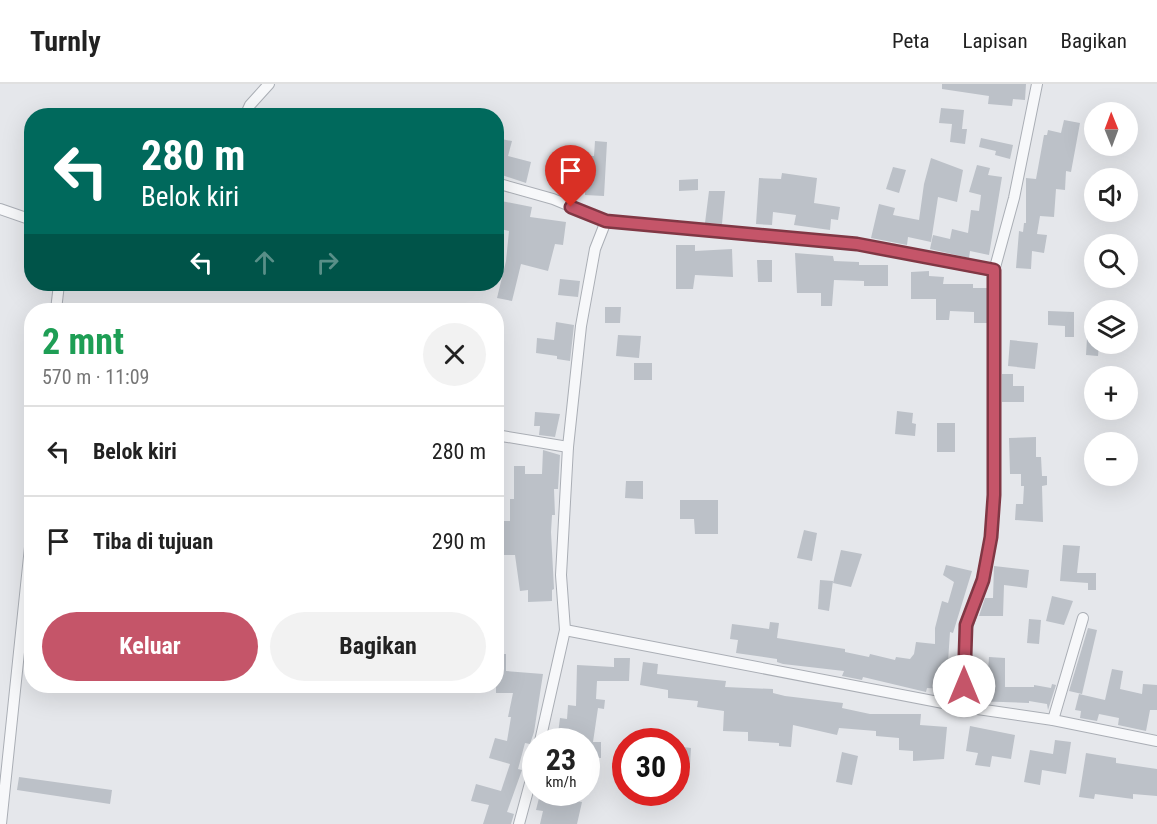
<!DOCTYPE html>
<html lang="id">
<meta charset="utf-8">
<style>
:root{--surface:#fff;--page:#f2f2f2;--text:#222;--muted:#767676;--line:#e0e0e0;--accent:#c55569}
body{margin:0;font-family:"Roboto Condensed",sans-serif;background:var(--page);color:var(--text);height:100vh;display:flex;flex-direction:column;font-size:22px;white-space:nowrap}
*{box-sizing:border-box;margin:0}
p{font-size:20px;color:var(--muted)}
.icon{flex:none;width:33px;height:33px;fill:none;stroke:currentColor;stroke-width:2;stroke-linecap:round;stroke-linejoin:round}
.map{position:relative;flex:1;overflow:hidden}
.details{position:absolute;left:24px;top:219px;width:480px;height:390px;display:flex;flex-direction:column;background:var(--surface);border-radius:24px;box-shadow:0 6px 24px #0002}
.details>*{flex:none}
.guide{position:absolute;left:24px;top:24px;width:480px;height:183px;border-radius:24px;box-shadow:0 6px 24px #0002;background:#00695c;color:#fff;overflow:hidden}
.needle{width:39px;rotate:359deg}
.tools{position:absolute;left:1084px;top:18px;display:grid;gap:12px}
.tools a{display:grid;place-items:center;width:54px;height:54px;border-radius:50%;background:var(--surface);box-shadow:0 6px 24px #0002;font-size:30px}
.speed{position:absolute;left:522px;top:644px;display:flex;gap:12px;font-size:30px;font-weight:700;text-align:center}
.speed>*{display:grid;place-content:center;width:78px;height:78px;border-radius:50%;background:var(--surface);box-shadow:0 6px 24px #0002;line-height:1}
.speed small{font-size:15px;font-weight:400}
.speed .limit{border:9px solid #d22;background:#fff;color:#111}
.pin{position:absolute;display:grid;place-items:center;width:51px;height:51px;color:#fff;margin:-62px -26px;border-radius:50% 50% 50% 0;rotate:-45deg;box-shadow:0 0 6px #0007}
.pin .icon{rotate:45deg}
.me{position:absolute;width:66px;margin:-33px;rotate:0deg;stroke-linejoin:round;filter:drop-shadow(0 0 4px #0008)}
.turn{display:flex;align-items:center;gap:21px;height:126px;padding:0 18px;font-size:27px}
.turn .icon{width:78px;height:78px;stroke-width:2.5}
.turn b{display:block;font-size:42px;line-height:51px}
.lanes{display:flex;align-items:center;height:57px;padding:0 18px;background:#0003;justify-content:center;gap:30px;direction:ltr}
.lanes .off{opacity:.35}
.round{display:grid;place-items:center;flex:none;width:63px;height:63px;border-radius:32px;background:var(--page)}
.headline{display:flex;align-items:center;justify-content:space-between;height:102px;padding:0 18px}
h1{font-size:36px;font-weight:700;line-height:45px;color:#1e9e55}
.primary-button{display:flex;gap:12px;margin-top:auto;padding:12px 18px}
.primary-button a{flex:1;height:69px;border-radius:36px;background:var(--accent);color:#fff;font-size:24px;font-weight:700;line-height:69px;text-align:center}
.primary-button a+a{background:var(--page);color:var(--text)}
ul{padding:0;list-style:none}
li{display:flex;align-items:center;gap:18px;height:90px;padding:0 18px;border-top:2px solid var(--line)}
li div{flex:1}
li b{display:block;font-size:22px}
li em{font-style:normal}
header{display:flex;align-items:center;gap:36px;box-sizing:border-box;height:84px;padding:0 30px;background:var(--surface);border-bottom:2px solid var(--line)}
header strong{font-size:28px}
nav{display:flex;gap:33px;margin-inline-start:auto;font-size:21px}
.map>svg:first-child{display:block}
</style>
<header>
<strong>Turnly</strong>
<nav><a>Peta</a><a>Lapisan</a><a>Bagikan</a></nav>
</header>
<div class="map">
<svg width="1157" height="740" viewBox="0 0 1157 740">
<rect width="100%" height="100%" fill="#e5e7eb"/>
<g fill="#bcc1c8">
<polygon points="942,0 1026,0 1025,16 1013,15 1012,22 988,20 989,12 942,5"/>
<polygon points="941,24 964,26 962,45 967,45 965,60 950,58 952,40 939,39"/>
<polygon points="1064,36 1080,39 1071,88 1066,87 1065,106 1056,105 1054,133 1040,132 1037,150 1047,151 1044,169 1032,167 1031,185 1016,184 1019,147 1023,148 1024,139 1026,139 1026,94 1036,95 1044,51 1047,51 1048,46 1061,49"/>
<polygon points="496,54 512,57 508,72 531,78 526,99 496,89"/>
<polygon points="981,54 1013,61 1010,75 995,71 996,67 979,63"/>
<polygon points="595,57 607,58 604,112 585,111 585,107 577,106 578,87 586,88 587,72 594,72"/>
<polygon points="931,74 963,86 957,118 938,113 931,158 908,153 907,161 871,154 879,120 895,124 893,131 919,136 924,100"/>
<polygon points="977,81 990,84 988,91 1002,93 989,171 970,167 969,174 930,165 933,151 950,155 952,145 968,149 971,126 979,127 981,111 969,108"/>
<polygon points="893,83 906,86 899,109 886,105"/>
<polygon points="782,89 817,94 814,119 840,123 838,136 831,135 830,146 794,141 796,131 773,128 772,141 756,140 759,94 781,95"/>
<polygon points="698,95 698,106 679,107 679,96"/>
<polygon points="709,107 725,107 722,140 705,139"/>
<polygon points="496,116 532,123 530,133 566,138 563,161 555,160 548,187 521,180 512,217 497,214 506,177 509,147 496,144"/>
<polygon points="676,161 695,161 695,167 732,165 733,193 695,191 693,205 676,205"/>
<polygon points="795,169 833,172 834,177 859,178 859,181 888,181 888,202 864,202 864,197 834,196 832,222 821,222 821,209 797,209"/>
<polygon points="757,176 772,176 772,198 758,198"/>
<polygon points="929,187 929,192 944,193 943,200 973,200 973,204 987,204 987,239 974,239 974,228 950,227 949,236 936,236 936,215 911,215 911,188"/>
<polygon points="560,195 580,197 578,213 558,211"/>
<polygon points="605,223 621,223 620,239 605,239"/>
<polygon points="1048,227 1074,228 1074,253 1065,253 1065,242 1048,241"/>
<polygon points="556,238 574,241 570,277 557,275 557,272 536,269 537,254 554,256"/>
<polygon points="618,251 641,252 639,274 616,272"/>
<polygon points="1087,254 1095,254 1095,260 1099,260 1098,272 1086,271"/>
<polygon points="1010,256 1038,259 1035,285 1008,282"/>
<rect x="634" y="279" width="18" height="17"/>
<polygon points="1002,290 1013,290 1013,302 1024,302 1024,318 1002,318"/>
<polygon points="897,327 913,329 912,339 916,340 915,352 895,350"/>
<polygon points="535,328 560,330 555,353 539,351 540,342 534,342"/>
<rect x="937" y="339" width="18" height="29"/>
<polygon points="1036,353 1036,373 1041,373 1042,392 1047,392 1047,401 1042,402 1043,438 1015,436 1016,420 1023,420 1024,402 1021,402 1021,390 1010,390 1009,354"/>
<polygon points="543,366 560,371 558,405 554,405 555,431 552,431 551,448 554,505 552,506 552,517 528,518 528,506 520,507 515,471 496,471 496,437 510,437 510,415 514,415 514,382 525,382 525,390 542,390"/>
<polygon points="626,397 643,397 643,415 625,414"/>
<polygon points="680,416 718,416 718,450 695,450 694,435 680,435"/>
<polygon points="804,446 817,449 812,477 797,474"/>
<polygon points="1063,461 1080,462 1077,489 1096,489 1096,506 1088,506 1088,499 1060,497"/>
<polygon points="841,466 862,470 851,503 833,499"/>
<polygon points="946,481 972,487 953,549 950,548 948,578 957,578 957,606 927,604 926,608 863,593 862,596 842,592 844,587 783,580 777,578 777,575 736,569 738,556 730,555 732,540 769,545 770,538 779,539 777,554 845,565 845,568 869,573 870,570 895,576 896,573 910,575 914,570 916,558 935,560 935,544 942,517 948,519 954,498 943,491"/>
<polygon points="994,482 1029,486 1027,504 1004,501 1003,532 979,532 985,514 993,514"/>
<polygon points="820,496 833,497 829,527 818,525"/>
<polygon points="1052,512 1073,517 1064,541 1046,537"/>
<polygon points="1029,535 1041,536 1039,560 1027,559"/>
<polygon points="1088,544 1097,546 1082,610 1069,607"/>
<polygon points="496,570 506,570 506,587 543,590 534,648 530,660 525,659 518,685 522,686 507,728 514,730 511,740 483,740 489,721 471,717 476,700 501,707 510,680 489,674 495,654 507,657 511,633 508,633 513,609 496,609"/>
<polygon points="989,573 1005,574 1005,603 1034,603 1034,601 1051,604 1052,600 1056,601 1048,626 1047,620 1029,617 1029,619 972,617 972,588 988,588"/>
<polygon points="614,574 630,574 629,597 597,597 596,615 605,616 604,625 598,624 593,658 601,658 601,674 586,673 586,657 557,657 560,634 567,635 568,621 576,622 577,581 614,583"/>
<polygon points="643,578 658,580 657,590 726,597 725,603 773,605 773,609 785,612 843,619 842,624 870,630 921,630 920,641 947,643 944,675 913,677 913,667 899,666 899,654 876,652 876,647 839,644 837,651 793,641 791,663 779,662 779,659 748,657 748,648 723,647 724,627 697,623 698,617 668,614 668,606 640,601"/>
<polygon points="1112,585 1123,587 1120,605 1142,610 1143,600 1157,601 1157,626 1150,626 1146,647 1118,641 1119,634 1099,630 1097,637 1080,634 1081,627 1075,626 1079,610 1105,616"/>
<polygon points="970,642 1015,651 1011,675 992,672 990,683 975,681 978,669 966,667"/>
<polygon points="1055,656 1071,658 1066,690 1042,686 1040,701 1024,698 1030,666 1053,670"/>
<polygon points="676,662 691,664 690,681 676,680"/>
<polygon points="842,668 858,672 852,701 836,698"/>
<polygon points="1086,669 1116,674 1116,679 1157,685 1157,712 1133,710 1133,715 1095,710 1094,715 1079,713"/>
<polygon points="19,693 112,706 110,720 17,706"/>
<polygon points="552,708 570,708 568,716 582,718 577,740 540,740 543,727 536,726 540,710 551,712"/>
</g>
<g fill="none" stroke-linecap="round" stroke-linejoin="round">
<g stroke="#aaaeb5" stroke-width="12">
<g id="minor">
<polyline points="245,32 250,21 269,0"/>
<polyline points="496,99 553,115 606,137"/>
<polyline points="0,125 32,136"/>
<polyline points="56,226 59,200"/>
<polyline points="496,351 568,363"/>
<polyline points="565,546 964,623 1053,636 1157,657"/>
<polyline points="964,623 965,549 983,496 991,453 994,411 994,187"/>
<polyline points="1053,636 1083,534"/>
<polyline points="540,657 565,546 561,491 568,363 581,242 595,165 606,137 857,160 994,187 1014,114 1037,0"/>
<polyline points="1,740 32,444"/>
<polyline points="519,740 536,677"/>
</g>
</g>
<use href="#minor" stroke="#f7f8fa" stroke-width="10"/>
</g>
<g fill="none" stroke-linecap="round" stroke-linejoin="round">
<g stroke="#803744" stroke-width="15">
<polyline id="route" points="571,123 606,137 857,160 994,186 994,411 991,453 983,496 966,541 964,602"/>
</g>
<use href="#route" stroke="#c55569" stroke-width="10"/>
</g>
</svg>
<div class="tools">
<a><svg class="needle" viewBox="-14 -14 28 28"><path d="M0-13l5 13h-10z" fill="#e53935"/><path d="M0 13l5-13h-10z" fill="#767676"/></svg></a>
<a><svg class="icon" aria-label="sound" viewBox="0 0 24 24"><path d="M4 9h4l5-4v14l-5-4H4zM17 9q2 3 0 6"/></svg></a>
<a><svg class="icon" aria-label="search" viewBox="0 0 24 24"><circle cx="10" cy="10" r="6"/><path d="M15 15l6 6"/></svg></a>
<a><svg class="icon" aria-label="layers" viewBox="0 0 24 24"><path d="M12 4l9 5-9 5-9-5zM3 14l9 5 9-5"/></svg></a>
<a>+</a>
<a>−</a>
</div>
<div class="speed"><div>23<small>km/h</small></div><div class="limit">30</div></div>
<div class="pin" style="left:571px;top:123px;background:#d93025"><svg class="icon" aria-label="arrive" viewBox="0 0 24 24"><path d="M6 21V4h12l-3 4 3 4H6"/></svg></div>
<svg class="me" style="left:964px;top:602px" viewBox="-20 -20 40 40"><circle r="19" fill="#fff"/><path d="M0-13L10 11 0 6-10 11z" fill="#c55569"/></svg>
<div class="guide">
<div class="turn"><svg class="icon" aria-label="left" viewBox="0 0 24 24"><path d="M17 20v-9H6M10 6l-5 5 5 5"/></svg><div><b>280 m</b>Belok kiri</div></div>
<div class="lanes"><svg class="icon" aria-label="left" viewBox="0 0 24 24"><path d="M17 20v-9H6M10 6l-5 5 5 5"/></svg><svg class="icon off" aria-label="ahead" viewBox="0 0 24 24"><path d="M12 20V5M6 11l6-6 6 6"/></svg><svg class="icon off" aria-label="right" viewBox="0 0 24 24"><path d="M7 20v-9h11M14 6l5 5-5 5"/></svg></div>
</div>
<section class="details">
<div class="headline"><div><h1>2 mnt</h1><p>570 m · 11:09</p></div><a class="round"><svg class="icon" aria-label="close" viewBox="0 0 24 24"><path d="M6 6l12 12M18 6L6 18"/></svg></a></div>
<ul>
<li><svg class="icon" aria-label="left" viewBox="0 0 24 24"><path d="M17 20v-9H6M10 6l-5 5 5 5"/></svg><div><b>Belok kiri</b></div><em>280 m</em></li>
<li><svg class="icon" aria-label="arrive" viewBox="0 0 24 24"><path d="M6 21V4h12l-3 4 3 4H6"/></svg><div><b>Tiba di tujuan</b></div><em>290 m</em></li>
</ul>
<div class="primary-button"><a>Keluar</a><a>Bagikan</a></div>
</section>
</div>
